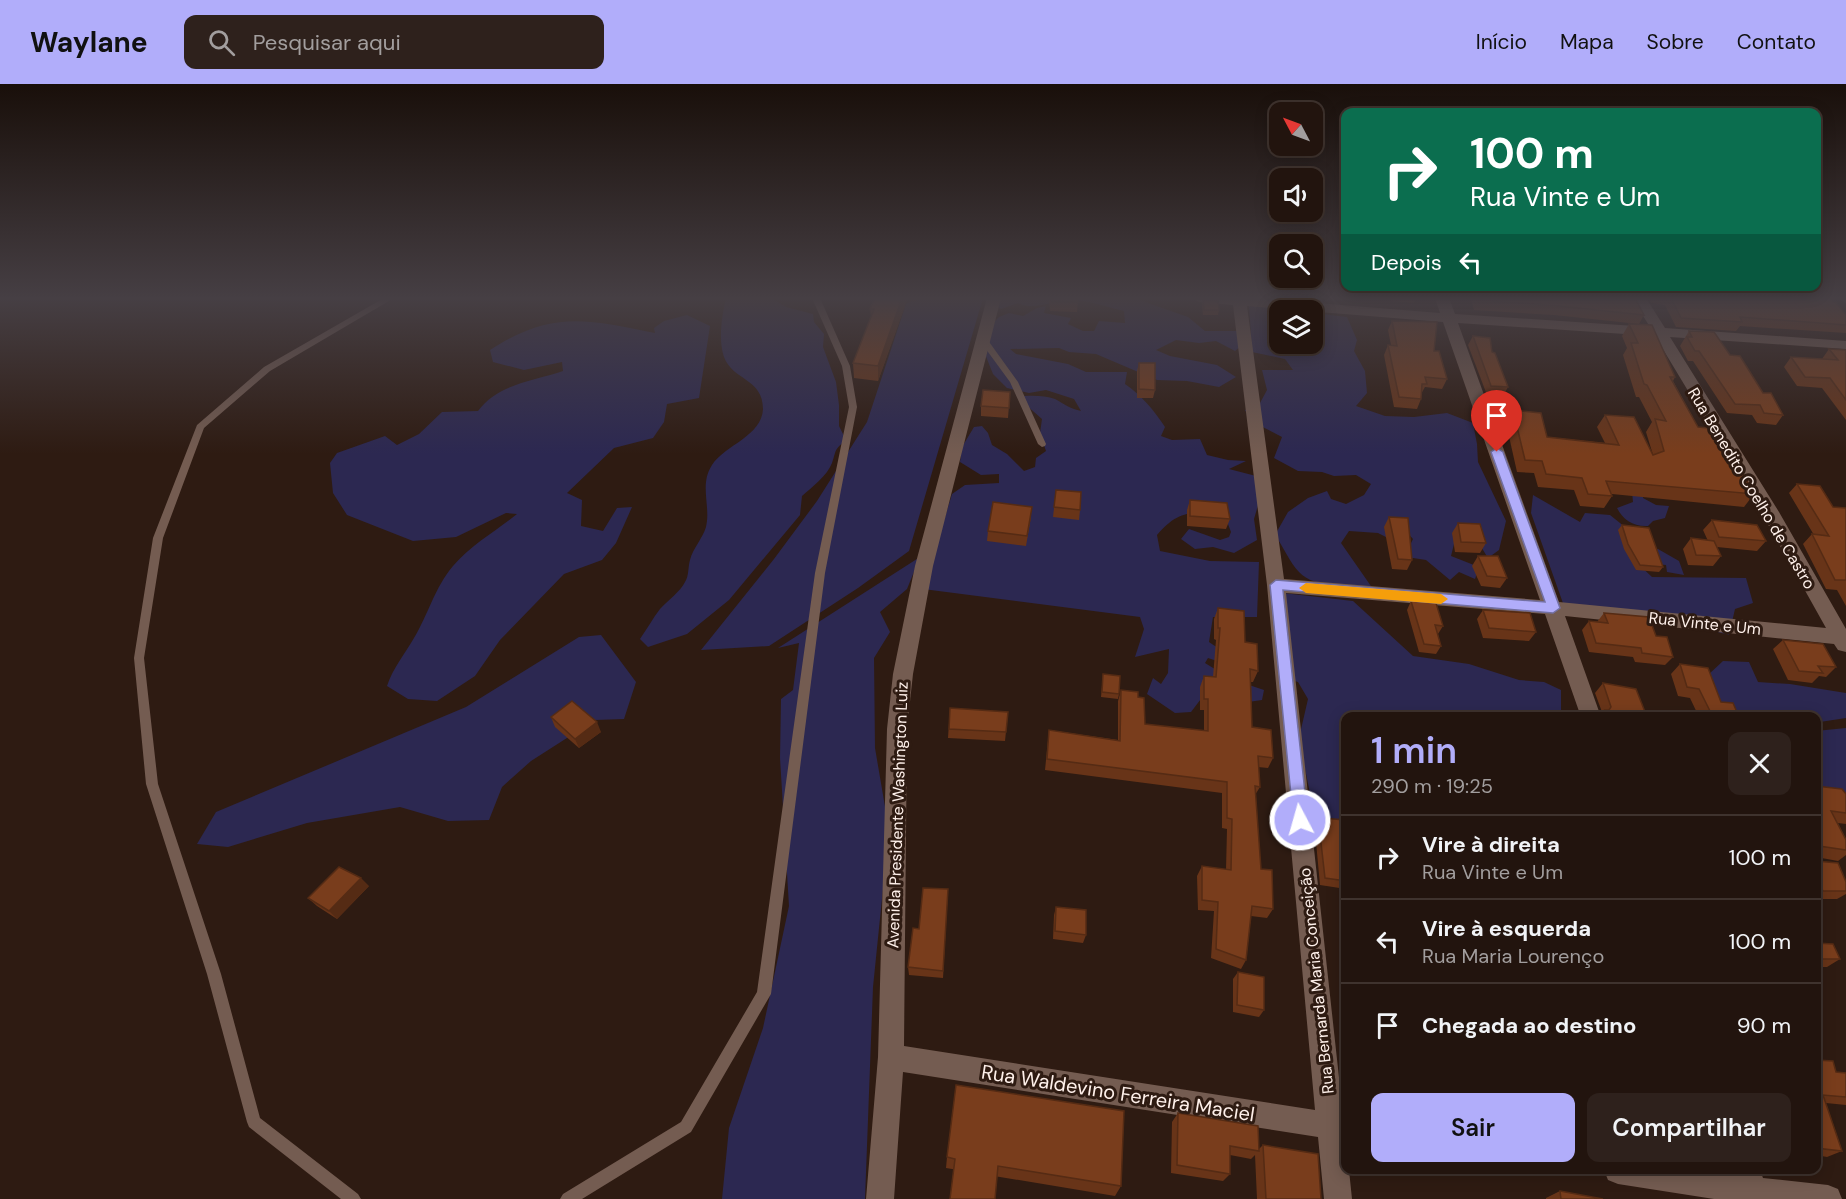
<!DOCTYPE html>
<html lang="pt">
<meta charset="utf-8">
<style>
:root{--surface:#22140e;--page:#2e211c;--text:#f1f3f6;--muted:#a29e9e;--line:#3f332e;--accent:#b1adfa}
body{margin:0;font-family:"DM Sans",sans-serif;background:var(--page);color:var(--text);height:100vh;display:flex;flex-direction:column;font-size:22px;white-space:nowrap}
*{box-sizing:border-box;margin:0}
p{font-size:20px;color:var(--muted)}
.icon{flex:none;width:33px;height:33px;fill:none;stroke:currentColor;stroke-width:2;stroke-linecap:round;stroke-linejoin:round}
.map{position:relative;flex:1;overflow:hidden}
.sheet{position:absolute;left:1341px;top:628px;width:480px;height:462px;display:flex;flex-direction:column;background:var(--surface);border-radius:12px;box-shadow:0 3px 15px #0003,0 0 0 2px var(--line)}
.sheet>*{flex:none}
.banner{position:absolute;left:1341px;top:24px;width:480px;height:183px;border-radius:12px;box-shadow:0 3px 15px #0003,0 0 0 2px var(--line);background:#0b6e4f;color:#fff;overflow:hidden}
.needle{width:39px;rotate:311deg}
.tools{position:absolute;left:1269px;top:18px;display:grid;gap:12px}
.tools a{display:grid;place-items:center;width:54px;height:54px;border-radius:12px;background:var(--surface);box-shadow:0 3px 15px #0003,0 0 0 2px var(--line);font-size:30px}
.pin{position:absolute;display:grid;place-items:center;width:51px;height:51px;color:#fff;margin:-62px -26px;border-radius:50% 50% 50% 0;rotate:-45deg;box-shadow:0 0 6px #0007}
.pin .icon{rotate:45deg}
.me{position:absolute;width:66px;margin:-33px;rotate:354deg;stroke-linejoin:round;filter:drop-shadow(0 0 4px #0008)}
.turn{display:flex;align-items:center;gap:21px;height:126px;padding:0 30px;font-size:27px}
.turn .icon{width:78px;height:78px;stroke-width:2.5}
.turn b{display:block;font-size:42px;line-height:51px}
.then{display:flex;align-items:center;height:57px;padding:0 30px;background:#0003;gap:12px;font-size:22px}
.round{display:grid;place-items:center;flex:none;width:63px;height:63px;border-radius:12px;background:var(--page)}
.head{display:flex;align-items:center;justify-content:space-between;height:102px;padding:0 30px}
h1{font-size:36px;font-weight:600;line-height:45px;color:var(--accent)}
.button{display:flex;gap:12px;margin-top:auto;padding:12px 30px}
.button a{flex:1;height:69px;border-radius:12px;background:var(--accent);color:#111;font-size:24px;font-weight:600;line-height:69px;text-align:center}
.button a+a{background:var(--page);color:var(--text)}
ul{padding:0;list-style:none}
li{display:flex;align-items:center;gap:18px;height:84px;padding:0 30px;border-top:2px solid var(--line)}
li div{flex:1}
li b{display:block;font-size:22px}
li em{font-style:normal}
header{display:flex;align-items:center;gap:36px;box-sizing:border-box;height:84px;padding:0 30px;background:var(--accent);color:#111}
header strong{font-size:28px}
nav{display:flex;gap:33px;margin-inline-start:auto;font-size:21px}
.search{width:420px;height:54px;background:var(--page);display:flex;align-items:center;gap:15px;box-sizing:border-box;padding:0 21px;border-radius:12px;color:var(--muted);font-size:22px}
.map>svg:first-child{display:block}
</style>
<header>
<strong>Waylane</strong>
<div class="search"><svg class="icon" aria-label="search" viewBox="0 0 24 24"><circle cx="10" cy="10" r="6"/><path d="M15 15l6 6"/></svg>Pesquisar aqui</div>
<nav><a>Início</a><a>Mapa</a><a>Sobre</a><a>Contato</a></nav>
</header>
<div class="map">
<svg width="1846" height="1115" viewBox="0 0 1846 1115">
<rect width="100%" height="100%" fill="#2e1b12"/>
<g fill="#2c2851">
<path d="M 726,214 L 772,214 L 786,223 L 813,230 L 814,238 L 824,250 L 823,263 L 836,298 L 839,321 L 839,342 L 846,356 C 833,367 837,365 832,379 C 827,392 812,403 802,412 L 800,431 L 729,516 L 687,550 L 648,563 L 640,555 C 647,545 653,534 660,525 C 668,516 680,508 685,498 C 689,492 688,482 690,476 C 693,464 703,454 706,443 C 711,422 699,401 712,381 C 725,361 762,352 763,325 C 763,294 733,297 724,273 C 718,256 722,231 726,214 Z"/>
<polygon points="918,214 983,214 909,467 858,504 769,562 701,566 774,475 817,417 867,338 906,220"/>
<path d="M 995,214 L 1134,214 L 1188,233 L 1205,247 L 1239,247 L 1241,262 L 1235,267 L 1216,257 L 1199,259 L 1176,256 L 1156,266 L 1170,272 L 1217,281 L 1236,293 L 1219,303 L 1187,297 L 1157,296 L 1096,270 L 1069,268 L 1059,264 L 1010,265 L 1016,270 L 1068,280 L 1086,288 L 1127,288 L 1125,300 C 1141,311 1154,326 1165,343 L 1161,352 L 1172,356 L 1200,355 L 1207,371 L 1228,376 L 1246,377 L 1229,385 L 1256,392 L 1259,418 L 1254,435 L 1257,456 L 1234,469 L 1213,463 L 1195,465 L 1181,455 L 1189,445 L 1220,456 L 1229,453 L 1231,448 L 1225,432 C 1193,427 1179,425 1157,451 L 1160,467 L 1210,477 L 1259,478 L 1257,533 L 1213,533 L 1209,558 C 1227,572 1237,561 1258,572 L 1232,582 L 1208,574 L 1205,579 L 1231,595 L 1264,606 L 1262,616 L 1248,618 L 1207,607 L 1191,628 L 1175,629 L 1147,610 L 1153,594 L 1161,600 L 1168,589 L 1169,565 L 1135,573 L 1144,545 L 1140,533 L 923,505 L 952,410 L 965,401 L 999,399 L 999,390 L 981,391 L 960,378 L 962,363 L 974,343 L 982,342 L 988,349 L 992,361 L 1007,370 L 1024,387 L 1035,383 L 1036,374 L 1046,367 L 1040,349 L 1042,335 L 1017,313 C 1028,311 1044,311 1055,315 C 1064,320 1071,325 1081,327 L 1074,315 L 1046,306 L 1029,309 L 1007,304 L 993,290 L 985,270 L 995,237 L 999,233 L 1009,229 L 1023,232 L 1037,224 L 1046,222 L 1044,229 L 1071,234 L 1068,240 L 1083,247 L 1094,247 L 1099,237 L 1125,239 L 1124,227 C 1107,223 1086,215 1069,216 C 1052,217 1033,227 1018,219 L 1001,225 L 994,221 Z"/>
<path d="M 1249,221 L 1294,226 L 1280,226 L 1280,260 L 1312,260 L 1313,229 L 1347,233 L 1357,256 L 1354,267 L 1365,287 L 1367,309 L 1356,322 L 1385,332 L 1414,333 L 1447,329 L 1473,339 L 1477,360 L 1478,378 L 1506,437 L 1499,466 L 1488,474 L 1475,453 L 1456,452 L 1451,472 L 1479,483 L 1475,495 L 1459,488 L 1450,496 L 1426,476 L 1413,474 L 1399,484 L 1413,455 L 1405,446 L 1390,455 L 1378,449 L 1349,447 L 1341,459 L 1373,505 C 1351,503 1315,505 1299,488 C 1290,479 1283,462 1275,451 L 1288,428 L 1308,414 L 1327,407 L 1331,415 L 1346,420 L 1364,411 L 1371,400 L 1356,391 L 1334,392 L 1322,388 L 1298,387 L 1274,374 L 1282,353 L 1251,337 L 1245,326 L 1260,319 L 1267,306 L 1262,286 L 1293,286 L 1285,275 L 1252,268 Z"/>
<path d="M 687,231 L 710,242 L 699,314 L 667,320 L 664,338 L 653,354 L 614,364 L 567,409 L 582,416 L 581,442 L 603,447 L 617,424 L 632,423 L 616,459 L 602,476 L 564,490 L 500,556 L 475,592 L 437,617 L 408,615 L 387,602 C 393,584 404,571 414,554 C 428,531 435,503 453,482 C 472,460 496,447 517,430 L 506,429 L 456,453 L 413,457 L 347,431 L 333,409 L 330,379 L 337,369 L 385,352 L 397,361 L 419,350 L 442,328 L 478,327 C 498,300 533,297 563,287 L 562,278 L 524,286 L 493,278 L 490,266 C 551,226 587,235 655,249 L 654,244 L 664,237 Z"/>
<path d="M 1632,408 L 1643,408 L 1643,414 L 1656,421 L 1669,422 L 1665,434 L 1653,437 L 1648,442 C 1634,443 1623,436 1617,424 L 1633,418 Z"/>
<polygon points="1533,411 1580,438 1585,429 1610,431 1625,443 1645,467 1658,465 1679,477 1684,491 1667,488 1666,481 1636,478 1652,493 1746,494 1753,519 1735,525 1729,551 1706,545 1564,522 1531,429"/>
<polygon points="920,473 907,505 880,528 890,548 874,574 875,664 889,746 873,903 865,1115 722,1115 729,1044 763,944 789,822 780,674 781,615 793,606 799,559 778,564"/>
<polygon points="1283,509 1353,517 1413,572 1469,580 1519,596 1544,598 1561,606 1561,631 1346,633 1345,754 1316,740 1299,654 1308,615 1298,598 1281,593"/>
<polygon points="601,551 636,598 624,635 595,636 531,677 502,703 489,736 448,737 400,723 307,739 228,763 197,760 216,728 466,623 579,553"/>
<polygon points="1723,577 1749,578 1758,598 1790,600 1846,609 1846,634 1820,638 1817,636 1816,633 1804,630 1793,633 1722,633 1708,591"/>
<polygon points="1846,644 1846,731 1817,707 1816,647"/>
</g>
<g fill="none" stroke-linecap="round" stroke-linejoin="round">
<g fill="#745c51" fill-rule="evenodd">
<polygon points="384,214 394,214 270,287 204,344 163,454 144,574 158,700 221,890 260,1034 358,1110 361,1115 341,1115 249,1043 247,1038 207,890 146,700 134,574 153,454 197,341 264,283"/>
<polygon points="812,214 820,214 850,282 857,323 825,489 771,910 691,1048 582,1115 560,1115 563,1110 681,1038 757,908 815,489 849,323 842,282"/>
<polygon points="981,255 987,255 1018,298 1046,360 1045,362 1042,363 1038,360 1010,298 980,257"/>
</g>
<g fill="#745c51" fill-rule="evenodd">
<path d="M 987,214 L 1001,214 L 933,482 L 913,590 L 907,645 L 904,962 L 1315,1026 L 1267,501 L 1233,221 L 1199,218 L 1192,214 L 1253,214 L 1440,229 L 1435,214 L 1449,214 L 1455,230 L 1650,243 L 1632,214 L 1646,214 L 1665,244 L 1846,257 L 1846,265 L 1670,253 L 1779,428 L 1846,545 L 1846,568 L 1838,566 L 1834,560 L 1565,532 L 1601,633 L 1581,633 L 1545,530 L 1286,509 L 1343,1030 L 1346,1030 L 1346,1086 L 1349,1086 L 1352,1115 L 1324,1115 L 1318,1053 L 903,988 L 894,1115 L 866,1115 L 878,973 L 887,645 L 893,590 L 915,482 ZM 1247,222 L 1443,238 L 1540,516 L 1284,495 ZM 1458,239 L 1655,252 L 1761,428 L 1826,544 L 1559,518 Z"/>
<polygon points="1838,214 1846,214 1846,219"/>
<polygon points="1604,1086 1709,1086 1733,1090 1732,1086 1760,1086 1763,1094 1828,1101 1838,1105 1842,1115 1714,1115 1618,1100 1608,1096"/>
</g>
</g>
<g fill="#683418">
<polygon points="875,214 917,214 916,217 907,216 878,297 854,294 853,279 871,233 870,225"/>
<polygon points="1049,214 1078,214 1077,228 1050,227"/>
<polygon points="1390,214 1416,214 1414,219 1391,217"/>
<polygon points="1471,214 1635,214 1644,231 1639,240 1554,231 1474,226"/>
<polygon points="1647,214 1830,214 1846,231 1846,249 1740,242 1736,247 1676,243 1665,221 1652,219"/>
<polygon points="1203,216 1219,226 1218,231 1203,231 1202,221"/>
<polygon points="1392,237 1434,267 1447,295 1442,305 1425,303 1421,310 1421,315 1417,325 1394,323 1384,271 1388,261 1391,261 1388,246"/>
<polygon points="1629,240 1675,293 1673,297 1698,343 1754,410 1744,423 1612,410 1612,412 1604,424 1580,422 1574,406 1538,403 1534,389 1517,388 1506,339 1513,326 1547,353 1605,359 1597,343 1605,331 1653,371 1646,348 1652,338 1639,313 1636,313 1623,271 1627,264 1622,252"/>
<polygon points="1689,247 1730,271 1783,331 1776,341 1757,339 1752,331 1727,329 1693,277 1688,277 1680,262"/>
<polygon points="1473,252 1492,268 1508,303 1503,312 1487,311 1468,261"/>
<polygon points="1829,265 1846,266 1846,336 1822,304 1797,302 1784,283 1791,273 1822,275"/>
<polygon points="1139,279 1155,306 1153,314 1137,314 1137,287"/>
<polygon points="1010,308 1008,334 981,332 981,322"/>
<polygon points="1797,400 1833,423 1846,424 1846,522 1837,506 1826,505 1803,460 1812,450 1814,451 1789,409"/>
<polygon points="1056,406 1080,426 1079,436 1053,433"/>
<polygon points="1190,416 1230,435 1226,445 1187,442 1187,426"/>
<polygon points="1031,433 1026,462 987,457 988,447"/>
<polygon points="1389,433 1412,476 1407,486 1392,485 1384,443"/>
<polygon points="1712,436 1766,457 1757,467 1717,463 1721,472 1713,482 1688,481 1683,465 1691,454 1708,457 1703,446"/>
<polygon points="1458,439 1486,459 1480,469 1455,468 1452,449"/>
<polygon points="1622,441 1663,483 1659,488 1636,486 1624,465 1618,446"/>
<polygon points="1478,472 1507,494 1500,504 1481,502 1472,482"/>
<polygon points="1411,517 1443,542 1438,550 1441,562 1436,570 1419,568 1407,526"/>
<polygon points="1218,524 1245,558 1258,587 1253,598 1251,598 1252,643 1273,674 1268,684 1258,683 1260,703 1255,711 1261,785 1273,825 1267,834 1251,832 1246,876 1241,885 1211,874 1214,827 1198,826 1197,792 1202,782 1226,786 1227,745 1222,744 1222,709 1045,686 1049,646 1118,656 1118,617 1121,606 1138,613 1145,640 1204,647 1204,626 1200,626 1200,603 1204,592 1213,593 1216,556 1214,555 1214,535"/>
<polygon points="1483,526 1536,548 1529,557 1483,554 1477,535"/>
<polygon points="1604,529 1656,552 1673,573 1665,581 1635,578 1633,573 1589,568 1582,546 1589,537 1597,538"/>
<polygon points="1783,556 1836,583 1826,593 1819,592 1812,599 1788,596 1773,565"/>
<polygon points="1680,580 1721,618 1739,633 1699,633 1690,614 1678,612 1671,590"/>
<polygon points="1103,590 1119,610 1118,615 1101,613"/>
<polygon points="1603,599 1647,633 1598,633 1602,628 1595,609"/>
<polygon points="950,624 1008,628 1005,657 948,654"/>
<polygon points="551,633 601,648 579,664 555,643"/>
<polygon points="1816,702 1846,710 1846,740 1838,739 1846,756 1846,771 1838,777 1816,773"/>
<polygon points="1321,734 1346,736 1346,805 1320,801 1316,758 1319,753 1317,742"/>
<polygon points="1816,777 1846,798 1846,810 1837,815 1816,815"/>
<polygon points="369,802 337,835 317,822 308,814"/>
<polygon points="948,805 943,894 909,891 908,883 919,845"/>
<polygon points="1056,823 1086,851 1083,859 1053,855 1054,831"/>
<polygon points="1816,859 1840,875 1827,883 1816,883"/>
<polygon points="1238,888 1264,926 1259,933 1233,928 1233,895"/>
<polygon points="1816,976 1836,988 1846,989 1846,1021 1826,1019 1842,1067 1827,1073 1816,1071"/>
<polygon points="1178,1029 1259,1065 1263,1061 1321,1115 1257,1115 1255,1071 1251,1075 1230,1071 1230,1090 1223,1097 1171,1089 1172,1038"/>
<polygon points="947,1073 1121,1102 1115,1112 946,1084"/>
<polygon points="1560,1107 1603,1115 1546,1115 1546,1114"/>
</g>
<g fill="#552b14">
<polygon points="902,214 907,214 907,216 878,297 878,282"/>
<polygon points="597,638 601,648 579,664 575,655"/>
<polygon points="361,794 369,802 337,835 329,827"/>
</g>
<g fill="#793d1c" stroke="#552b14" stroke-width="1.5">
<polygon points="875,214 902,214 878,282 853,279 874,225 870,225"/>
<polygon points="1051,214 1078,214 1078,218 1051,217"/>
<polygon points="1478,214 1635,214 1644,231 1559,222 1479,216"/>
<polygon points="1671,214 1830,214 1833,218 1836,218 1846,231 1846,241 1740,233 1742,238 1681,234"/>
<polygon points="1203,216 1218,217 1219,226 1204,226"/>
<polygon points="1392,237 1437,238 1434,267 1439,267 1447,295 1425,293 1427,300 1422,300 1421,315 1399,313 1388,261 1397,262"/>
<polygon points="1629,240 1652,241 1675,293 1670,293 1698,343 1719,345 1754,410 1606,397 1612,412 1588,410 1582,394 1546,390 1542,377 1525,376 1513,326 1541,329 1547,353 1619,361 1605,331 1634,333 1653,371 1664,367 1655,335 1666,337 1647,301 1644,300 1631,259 1638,259"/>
<polygon points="1689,247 1714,248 1730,271 1740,272 1763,309 1771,309 1783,331 1764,329 1760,321 1735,320 1699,267 1695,267 1687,253 1692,253"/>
<polygon points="1473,252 1490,254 1492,268 1495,269 1508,303 1491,302"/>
<polygon points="1829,265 1846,266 1846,316 1830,294 1805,293 1791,273 1838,276"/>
<polygon points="1139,279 1155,279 1155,306 1139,305"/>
<polygon points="983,306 1010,308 1009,324 981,322"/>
<polygon points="1797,400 1820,402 1833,423 1846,424 1846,496 1835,496 1812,450 1829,452"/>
<polygon points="1056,406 1081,408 1080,426 1054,423"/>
<polygon points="1190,416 1227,419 1230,435 1190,432"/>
<polygon points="993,418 1032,423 1027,452 988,447"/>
<polygon points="1389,433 1408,434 1412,476 1398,475"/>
<polygon points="1712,436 1757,441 1766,457 1719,453"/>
<polygon points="1458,439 1480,440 1486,459 1461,458"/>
<polygon points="1622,441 1649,444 1663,483 1640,481 1628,460"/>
<polygon points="1691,454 1714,457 1721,472 1696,471"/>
<polygon points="1478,472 1498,472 1507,494 1487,492"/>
<polygon points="1411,517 1436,519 1443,542 1435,541 1441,562 1424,560"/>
<polygon points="1218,524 1244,527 1245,558 1257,560 1258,587 1250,585 1252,643 1271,646 1273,674 1258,672 1260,703 1255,702 1261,785 1272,786 1273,825 1252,822 1246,876 1216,865 1218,818 1202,816 1202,782 1231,786 1232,735 1227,734 1227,698 1047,675 1049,646 1120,657 1121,606 1138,608 1138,613 1144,614 1145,640 1208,647 1208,615 1204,615 1204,592 1216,593 1220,544 1218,544"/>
<polygon points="1483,526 1530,529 1536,548 1489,544"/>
<polygon points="1604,529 1649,533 1656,552 1667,553 1673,573 1642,569 1641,564 1596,559 1589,537 1608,539"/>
<polygon points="1783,556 1823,560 1836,583 1818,582 1823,589 1799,587"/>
<polygon points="1680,580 1708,584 1721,618 1733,619 1739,633 1713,633 1699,605 1687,603"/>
<polygon points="1103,590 1120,592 1119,610 1102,608"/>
<polygon points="1603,599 1636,605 1647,633 1611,633 1610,628 1604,626 1609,626 1611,623"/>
<polygon points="572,617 597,638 575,655 551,633"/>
<polygon points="950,624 1008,628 1006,648 949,645"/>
<polygon points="1816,702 1842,705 1846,710 1846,729 1831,727 1846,756 1846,766 1819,762 1816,757"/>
<polygon points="1321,734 1346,736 1346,797 1325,794 1320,750 1324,751"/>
<polygon points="1816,777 1838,779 1846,798 1846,807 1823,807 1816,793"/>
<polygon points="339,783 361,794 329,827 308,814"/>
<polygon points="923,804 948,805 943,887 908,883 913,844 919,845"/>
<polygon points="1056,823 1086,826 1086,851 1055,847"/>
<polygon points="1816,859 1833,860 1840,875 1816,875"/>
<polygon points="1238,888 1264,893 1264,926 1237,921"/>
<polygon points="1816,976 1833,977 1836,988 1846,989 1846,1013 1823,1011 1842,1067 1816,1064"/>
<polygon points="956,1001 1124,1027 1121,1102 998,1082 995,1115 950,1115 955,1075 947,1073"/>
<polygon points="1178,1029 1258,1042 1259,1067 1230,1062 1230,1090 1177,1081"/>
<polygon points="1263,1061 1318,1070 1321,1115 1266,1115"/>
<polygon points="1560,1107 1603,1115 1561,1115"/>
</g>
<linearGradient id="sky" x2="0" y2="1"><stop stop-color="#190f0a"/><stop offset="0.58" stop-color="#463f44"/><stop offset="1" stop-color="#463f44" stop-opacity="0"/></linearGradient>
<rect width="1846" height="370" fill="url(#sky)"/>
<polygon fill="#b1adfa" stroke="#7370a2" stroke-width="1.5" points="1497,364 1503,368 1560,524 1553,529 1283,506 1308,736 1305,741 1300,743 1294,741 1270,501 1276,496 1545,518 1491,368"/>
<polygon fill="#f59e0b" points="1306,499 1441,510 1448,515 1441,520 1306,509 1299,504"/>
<g text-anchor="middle" stroke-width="6" stroke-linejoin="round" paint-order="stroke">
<g font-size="16" fill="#fef0ea" stroke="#2e1b12">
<text transform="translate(1752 404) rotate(59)" y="6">Rua Benedito Coelho de Castro</text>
<text transform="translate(1705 539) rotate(6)" y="6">Rua Vinte e Um</text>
<text transform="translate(897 731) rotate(-88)" y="6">Avenida Presidente Washington Luiz</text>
<text transform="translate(1316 897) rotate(-96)" y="6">Rua Bernarda Maria Conceição</text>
</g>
<g font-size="20" fill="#fef0ea" stroke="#2e1b12">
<text transform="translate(1118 1009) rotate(9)" y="7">Rua Waldevino Ferreira Maciel</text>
</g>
</g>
</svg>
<div class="tools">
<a><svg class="needle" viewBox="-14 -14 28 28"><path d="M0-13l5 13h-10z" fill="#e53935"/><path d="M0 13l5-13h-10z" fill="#a29e9e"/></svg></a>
<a><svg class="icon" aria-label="sound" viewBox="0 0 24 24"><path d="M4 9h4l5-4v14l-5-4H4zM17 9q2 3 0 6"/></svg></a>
<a><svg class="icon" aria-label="search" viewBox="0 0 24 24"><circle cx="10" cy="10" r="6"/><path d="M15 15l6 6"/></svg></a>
<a><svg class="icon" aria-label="layers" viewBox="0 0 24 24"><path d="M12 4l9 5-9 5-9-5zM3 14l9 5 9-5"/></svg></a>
</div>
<div class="pin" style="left:1497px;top:368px;background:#d93025"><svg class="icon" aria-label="arrive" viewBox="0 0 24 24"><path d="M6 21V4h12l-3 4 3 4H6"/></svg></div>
<svg class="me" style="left:1300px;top:736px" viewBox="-20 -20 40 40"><circle r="17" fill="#b1adfa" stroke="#fff" stroke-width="3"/><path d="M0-11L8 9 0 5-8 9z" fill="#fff"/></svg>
<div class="banner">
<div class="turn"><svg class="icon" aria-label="right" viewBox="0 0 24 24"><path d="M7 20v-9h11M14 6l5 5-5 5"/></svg><div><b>100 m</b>Rua Vinte e Um</div></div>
<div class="then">Depois<svg class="icon" aria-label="left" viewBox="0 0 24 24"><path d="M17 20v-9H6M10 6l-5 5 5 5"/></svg></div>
</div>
<section class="sheet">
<div class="head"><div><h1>1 min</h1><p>290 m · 19:25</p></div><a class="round"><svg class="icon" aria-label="close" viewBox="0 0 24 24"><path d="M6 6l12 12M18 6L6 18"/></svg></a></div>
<ul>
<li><svg class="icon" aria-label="right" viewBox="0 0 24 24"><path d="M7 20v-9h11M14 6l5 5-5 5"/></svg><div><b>Vire à direita</b><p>Rua Vinte e Um</p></div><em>100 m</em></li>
<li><svg class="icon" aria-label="left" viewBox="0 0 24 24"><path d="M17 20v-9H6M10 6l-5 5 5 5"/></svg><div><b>Vire à esquerda</b><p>Rua Maria Lourenço</p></div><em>100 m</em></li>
<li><svg class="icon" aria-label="arrive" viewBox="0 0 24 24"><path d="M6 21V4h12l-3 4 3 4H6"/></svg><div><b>Chegada ao destino</b></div><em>90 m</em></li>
</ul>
<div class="button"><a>Sair</a><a>Compartilhar</a></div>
</section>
</div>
